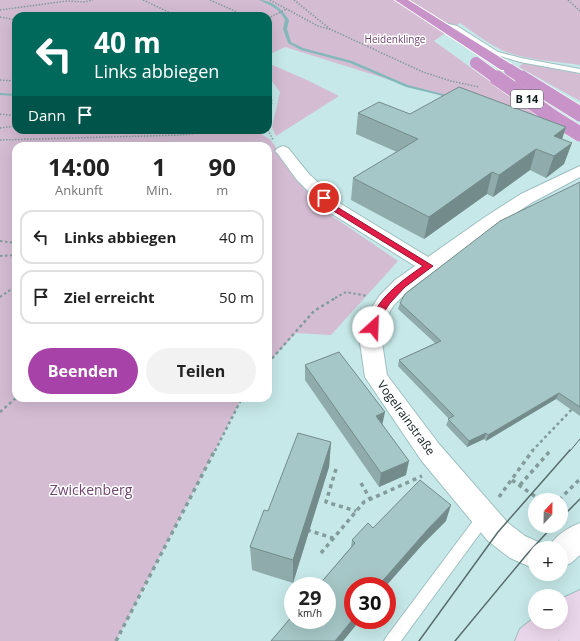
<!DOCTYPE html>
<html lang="de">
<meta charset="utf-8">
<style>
:root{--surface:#fff;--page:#f2f2f2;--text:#222;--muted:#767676;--line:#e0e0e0;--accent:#a743a8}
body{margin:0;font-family:"Open Sans",sans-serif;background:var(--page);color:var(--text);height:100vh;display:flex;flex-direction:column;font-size:15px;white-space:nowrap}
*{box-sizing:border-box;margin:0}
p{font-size:13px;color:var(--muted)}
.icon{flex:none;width:22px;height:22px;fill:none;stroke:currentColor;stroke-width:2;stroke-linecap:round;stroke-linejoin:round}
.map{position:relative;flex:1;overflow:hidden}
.drawer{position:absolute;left:12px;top:142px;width:260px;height:260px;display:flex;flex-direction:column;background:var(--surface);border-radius:12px;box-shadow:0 4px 16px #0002}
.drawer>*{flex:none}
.top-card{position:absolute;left:12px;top:12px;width:260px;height:122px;border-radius:12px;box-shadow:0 4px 16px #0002;background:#00695c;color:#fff;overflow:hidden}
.needle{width:26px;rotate:22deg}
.buttons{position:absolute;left:528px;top:493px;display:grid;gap:8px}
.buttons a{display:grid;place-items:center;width:40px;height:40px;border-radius:50%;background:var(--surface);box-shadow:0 4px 16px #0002;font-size:20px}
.speed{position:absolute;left:284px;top:577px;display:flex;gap:8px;font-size:20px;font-weight:700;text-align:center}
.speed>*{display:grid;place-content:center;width:52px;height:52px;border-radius:50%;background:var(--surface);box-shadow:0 4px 16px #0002;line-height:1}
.speed small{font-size:10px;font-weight:400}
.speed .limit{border:6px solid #d22;background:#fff;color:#111}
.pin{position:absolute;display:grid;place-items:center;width:34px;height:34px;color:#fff;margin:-17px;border:2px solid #fff;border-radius:50%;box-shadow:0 1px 4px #0007}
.me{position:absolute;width:44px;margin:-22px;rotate:25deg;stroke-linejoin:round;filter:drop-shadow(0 0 3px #0008)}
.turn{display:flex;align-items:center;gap:14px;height:84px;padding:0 16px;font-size:18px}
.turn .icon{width:52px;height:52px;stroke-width:2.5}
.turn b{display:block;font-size:28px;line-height:34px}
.then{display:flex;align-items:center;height:38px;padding:0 16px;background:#0003;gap:8px;font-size:15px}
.eta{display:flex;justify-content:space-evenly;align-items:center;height:68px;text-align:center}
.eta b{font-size:24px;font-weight:700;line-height:28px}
.primary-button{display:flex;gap:8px;margin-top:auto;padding:8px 16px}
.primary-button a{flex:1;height:46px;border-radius:24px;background:var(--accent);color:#fff;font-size:16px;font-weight:700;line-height:46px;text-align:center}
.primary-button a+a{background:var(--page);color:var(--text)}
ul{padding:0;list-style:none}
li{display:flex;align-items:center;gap:12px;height:54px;margin:0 8px 6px;padding:0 8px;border:2px solid var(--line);border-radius:12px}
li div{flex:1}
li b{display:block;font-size:15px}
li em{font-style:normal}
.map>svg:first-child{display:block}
</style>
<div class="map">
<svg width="580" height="641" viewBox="0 0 580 641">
<rect width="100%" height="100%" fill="#c6e8e8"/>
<g fill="#d4bcd3">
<path d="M 0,0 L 580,0 L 580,65 C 554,61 518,60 496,47 C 483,40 472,31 460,23 L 434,41 L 563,134 L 285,47 L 268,55 L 268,16 L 16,16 L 16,130 L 253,130 L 270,139 L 316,205 L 398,261 L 331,335 L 296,333 L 268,363 L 268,146 L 16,146 L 16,398 L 242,398 L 116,641 L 0,641 Z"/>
<polygon points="268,63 309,81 339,96 276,136 272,127 280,92 268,76"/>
<polygon points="523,63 580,74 580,101 519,67"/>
</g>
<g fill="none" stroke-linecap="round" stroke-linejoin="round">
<g fill="#84b8b9" fill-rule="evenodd">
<path d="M 259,0 C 272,0 282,9 289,20 L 287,29 L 291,42 L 303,48 L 352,61 L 408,85 L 454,97 L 452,98 L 406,87 L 350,63 L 301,50 L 288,43 L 283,29 L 285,20 C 278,7 271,6 259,0 Z"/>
<polygon points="0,93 16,94 16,96 0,95"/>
</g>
<g stroke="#9fbfc0" stroke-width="2">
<g id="service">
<polygon points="441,22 457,26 498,52 521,58 580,69 580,73 520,62 494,54 453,28 439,25 439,23"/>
<polygon points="484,511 489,513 491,517 489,521 401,641 384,641 387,636 479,513"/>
</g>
</g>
<g stroke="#9fbfc0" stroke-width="2">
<g id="minor">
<polygon points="283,146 288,148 309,174 341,204 428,257 485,217 521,194 580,166 580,177 533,202 497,225 409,290 394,305 385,319 381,336 387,375 439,444 508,523 525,536 545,545 546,548 535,548 535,569 510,558 488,541 421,460 365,377 359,336 365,318 380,295 395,280 415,266 329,212 297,180 278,154 275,151 278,148"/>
<path d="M 580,523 L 580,555 L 571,563 L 561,567 L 561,548 L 549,548 C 554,536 569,527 580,523 Z"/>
</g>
</g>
<g stroke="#9fbfc0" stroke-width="2">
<polygon id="secondary" points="580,590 580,641 559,641 560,639 558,641 515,641 520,629 535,617 535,622 561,622 561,599"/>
</g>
<g stroke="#fff" stroke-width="2">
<polygon id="trunk" points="395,0 408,0 511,64 513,67 511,70 501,70"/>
</g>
<g stroke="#829c9c" stroke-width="1.5" stroke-dasharray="1.5 1.5" stroke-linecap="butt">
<polyline points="143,0 177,16"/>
<polyline points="210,0 237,12 238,16"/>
<polyline points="270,0 318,26 332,30 423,72 451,81 479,87"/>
<polyline points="294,0 330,29"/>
<polyline points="568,0 580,11"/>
<polyline points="0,10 67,1 84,2 93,0"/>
<polyline points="0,17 16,20"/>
<polyline points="268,18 287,9"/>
<polyline points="0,80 16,81"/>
<polyline points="268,85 272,102 268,119"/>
<polyline points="0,114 16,116"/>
<polyline points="0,128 16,126"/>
<polyline points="268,130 273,140"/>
<polyline points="0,140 182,135 218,130"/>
</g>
<g stroke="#829c9c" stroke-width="2" stroke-dasharray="2.5 2.5" stroke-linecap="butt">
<polyline points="0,241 16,243"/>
<polyline points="0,256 16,255"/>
<polyline points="0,297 16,286"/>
<polyline points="335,298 346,292 367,296"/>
</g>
<g stroke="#829c9c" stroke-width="2.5" stroke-dasharray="3 3" stroke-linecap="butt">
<polyline points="268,363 314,311 337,297"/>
<polyline points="0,412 16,398"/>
<polyline points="215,451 242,398"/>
<polyline points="532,451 574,407"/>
</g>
<g stroke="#829c9c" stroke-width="3.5" stroke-dasharray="4 4" stroke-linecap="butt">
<polyline points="336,469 326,502 356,511"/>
<polyline points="512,480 540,500"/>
<polyline points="361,483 370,499"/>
<polyline points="520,485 550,451"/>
<polyline points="499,497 533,450"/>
<polyline points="559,500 580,479"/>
<polyline points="307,530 333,538"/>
<polyline points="321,553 364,502 422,476"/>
<polyline points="116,641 215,450"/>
</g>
<use href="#service" fill="#fff" fill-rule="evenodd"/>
<use href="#minor" fill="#fff" fill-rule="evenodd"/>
<use href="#secondary" fill="#ead6ea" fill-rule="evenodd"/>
<use href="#trunk" fill="#c893c8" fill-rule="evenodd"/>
<polyline stroke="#576d6d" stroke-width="1" points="570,451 580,439"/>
<g stroke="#576d6d" stroke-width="1.5">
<polyline points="561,518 580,499"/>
<polyline points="419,641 498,532 570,450"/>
<polyline points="455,641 528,553 553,526"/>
</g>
<g stroke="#fff" stroke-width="13" stroke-linecap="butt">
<g id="trunk-bridge-far1">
<polyline points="476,63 498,79"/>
<polyline points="510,70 524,79"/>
</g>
</g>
<g stroke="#fff" stroke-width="16" stroke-linecap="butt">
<g id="trunk-bridge">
<polyline points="497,78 554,118 580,134"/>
<polyline points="522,78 580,114"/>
</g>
</g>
<use href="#trunk-bridge-far1" stroke="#c893c8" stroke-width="12"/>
<use href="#trunk-bridge" stroke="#c893c8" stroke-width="15"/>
</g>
<g fill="#8fabab">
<polygon points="358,113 410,114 566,127 562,139 564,164 546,178 530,170 493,197 487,194 424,239 351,200 353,178 397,152 356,134"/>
<polygon points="580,182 580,416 556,399 486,441 484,439 467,447 446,425 449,419 398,366 399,360 435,343 398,309 400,303"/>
<polygon points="305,365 383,425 406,475 379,487 305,380"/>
<polygon points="331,442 329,467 293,583 252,570 250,547 268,511"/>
<polygon points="446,521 423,544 353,620 360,620 343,641 271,641 351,547 352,540 373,528"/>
</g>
<g fill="#748b8b">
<polygon points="566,127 559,148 554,136"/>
<polygon points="572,143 564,164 546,178 554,156"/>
<polygon points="536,149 530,170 493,197 499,175"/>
<polygon points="492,172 487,194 424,239 429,217"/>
<polygon points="559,393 556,399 486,441 488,435"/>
<polygon points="385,412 382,426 376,416"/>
<polygon points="486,433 484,439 467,447 469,441"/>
<polygon points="331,442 329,467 293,583 293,560"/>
<polygon points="409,461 406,475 379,487 381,473"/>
<polygon points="451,505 446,521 423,544 386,586 378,586 428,529"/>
<polygon points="353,619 353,620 360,620 343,641 335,641"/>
</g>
<g fill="#a6c7c7" stroke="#748b8b">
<polygon points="459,87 566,127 554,136 572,143 554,156 536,149 499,175 492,172 429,217 353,178 418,139 358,113 379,102 410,114"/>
<polygon points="580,182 580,407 559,393 488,435 486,433 469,441 448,419 454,416 399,360 441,341 400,303 405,294 500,221"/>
<polygon points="339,352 385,412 376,416 409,461 381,473 305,365"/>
<polygon points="298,433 331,442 293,560 250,547 264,510 268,511"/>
<polygon points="420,480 451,505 428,529 378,586 353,586 353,619 335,641 271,641 293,615 293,620 327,620 327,586 318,586 355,543 352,540 368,523 373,528"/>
</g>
<path fill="#e11d48" stroke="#92132f" d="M 324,195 L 337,207 L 433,266 L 405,287 L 390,303 L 380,318 L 376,329 L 369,329 L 368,327 C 376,299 400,282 423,266 L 332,210 L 320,198 Z"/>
<g text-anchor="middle" stroke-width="3" stroke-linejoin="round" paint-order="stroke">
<g font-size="10" fill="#6f456f" stroke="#fff">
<text x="395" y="43">Heidenklinge</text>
</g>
<rect fill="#fff" stroke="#565f5f" stroke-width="1" x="511" y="90" width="32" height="18" rx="3"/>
<g font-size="11" font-weight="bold" fill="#0d1a1a">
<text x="527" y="103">B 14</text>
</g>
<g font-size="12" fill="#0d1a1a" stroke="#fff">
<text transform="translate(406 418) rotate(54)" y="4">Vogelrainstraße</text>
</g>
<g font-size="14" fill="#6f456f" stroke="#fff">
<text x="91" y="495">Zwickenberg</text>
</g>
</g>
</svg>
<div class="buttons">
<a><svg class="needle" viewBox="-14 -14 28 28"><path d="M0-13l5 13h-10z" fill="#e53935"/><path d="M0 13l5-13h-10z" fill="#767676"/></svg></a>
<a>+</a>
<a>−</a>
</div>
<div class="speed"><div>29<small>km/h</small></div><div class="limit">30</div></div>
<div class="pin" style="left:324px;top:198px;background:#d93025"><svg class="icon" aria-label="arrive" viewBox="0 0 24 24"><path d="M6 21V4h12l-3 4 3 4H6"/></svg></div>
<svg class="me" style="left:373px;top:327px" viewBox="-20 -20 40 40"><circle r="19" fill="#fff"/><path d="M0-13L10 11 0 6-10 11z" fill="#e11d48"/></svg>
<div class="top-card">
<div class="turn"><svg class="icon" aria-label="left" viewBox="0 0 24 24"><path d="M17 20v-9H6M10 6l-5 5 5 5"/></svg><div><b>40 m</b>Links abbiegen</div></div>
<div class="then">Dann<svg class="icon" aria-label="arrive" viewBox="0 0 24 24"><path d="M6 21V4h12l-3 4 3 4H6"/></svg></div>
</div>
<section class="drawer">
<div class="eta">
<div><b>14:00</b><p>Ankunft</p></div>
<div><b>1</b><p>Min.</p></div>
<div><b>90</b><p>m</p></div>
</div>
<ul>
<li><svg class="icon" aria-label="left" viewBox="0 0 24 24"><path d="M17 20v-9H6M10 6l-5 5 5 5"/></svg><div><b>Links abbiegen</b></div><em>40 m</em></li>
<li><svg class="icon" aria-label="arrive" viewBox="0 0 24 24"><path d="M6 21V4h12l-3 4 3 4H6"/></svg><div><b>Ziel erreicht</b></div><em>50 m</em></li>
</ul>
<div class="primary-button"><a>Beenden</a><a>Teilen</a></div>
</section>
</div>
